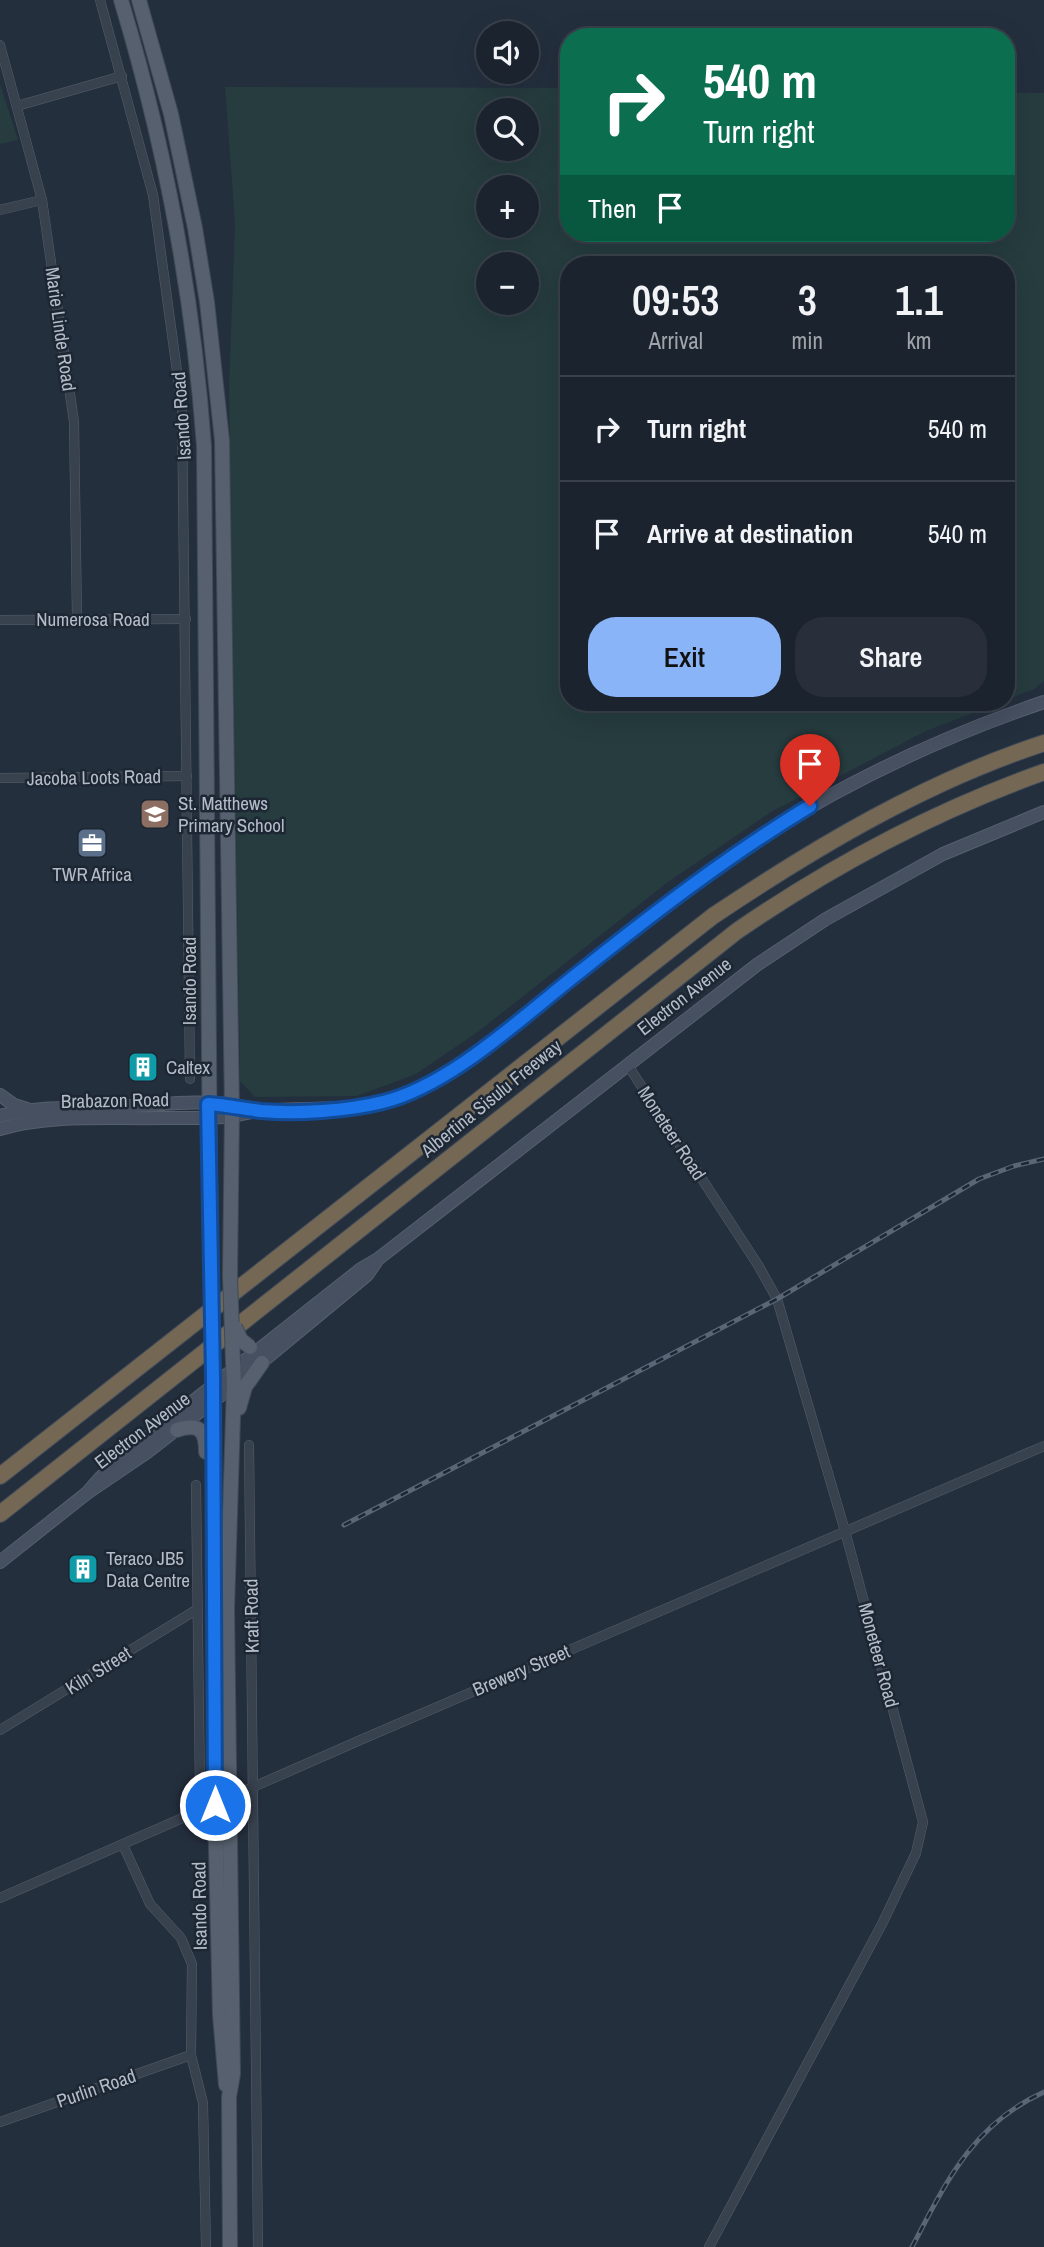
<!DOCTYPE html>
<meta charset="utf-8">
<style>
:root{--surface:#1b232e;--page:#282f3a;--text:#f1f3f6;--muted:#a0a4aa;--line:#39404a;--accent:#8ab4f8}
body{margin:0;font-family:"Archivo Narrow",sans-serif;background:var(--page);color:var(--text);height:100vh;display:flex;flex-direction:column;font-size:26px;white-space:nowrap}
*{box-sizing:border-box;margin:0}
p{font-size:23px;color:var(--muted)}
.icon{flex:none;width:38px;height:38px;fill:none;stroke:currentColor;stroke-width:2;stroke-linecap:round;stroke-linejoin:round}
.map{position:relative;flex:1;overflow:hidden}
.sheet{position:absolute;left:560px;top:256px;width:455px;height:455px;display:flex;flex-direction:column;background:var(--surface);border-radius:28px;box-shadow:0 7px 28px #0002,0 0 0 2px var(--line)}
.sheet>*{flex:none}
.guide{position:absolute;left:560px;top:28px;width:455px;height:214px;border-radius:28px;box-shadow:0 7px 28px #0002,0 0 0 2px var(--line);background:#0b6e4f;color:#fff;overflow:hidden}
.tools{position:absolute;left:476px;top:21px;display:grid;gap:14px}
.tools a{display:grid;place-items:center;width:63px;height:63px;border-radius:50%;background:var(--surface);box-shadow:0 7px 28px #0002,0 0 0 2px var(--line);font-size:35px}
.pin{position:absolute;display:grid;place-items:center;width:60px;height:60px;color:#fff;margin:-72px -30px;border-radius:50% 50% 50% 0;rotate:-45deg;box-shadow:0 0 7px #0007}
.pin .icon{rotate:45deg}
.me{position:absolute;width:77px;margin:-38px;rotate:0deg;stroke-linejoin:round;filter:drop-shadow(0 0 5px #0008)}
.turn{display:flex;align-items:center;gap:24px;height:147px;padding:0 28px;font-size:32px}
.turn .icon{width:91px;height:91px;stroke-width:2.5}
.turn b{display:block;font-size:49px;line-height:60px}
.then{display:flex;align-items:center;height:66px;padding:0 28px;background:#0003;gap:14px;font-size:26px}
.eta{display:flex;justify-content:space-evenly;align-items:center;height:119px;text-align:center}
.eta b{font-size:42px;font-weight:600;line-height:49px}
.cta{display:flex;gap:14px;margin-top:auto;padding:14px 28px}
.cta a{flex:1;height:80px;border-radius:28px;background:var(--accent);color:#111;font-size:28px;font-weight:600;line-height:80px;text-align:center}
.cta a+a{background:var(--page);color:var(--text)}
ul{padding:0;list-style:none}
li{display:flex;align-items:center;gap:21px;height:105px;padding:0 28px;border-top:2px solid var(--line)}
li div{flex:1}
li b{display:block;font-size:26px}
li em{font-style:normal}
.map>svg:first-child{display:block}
</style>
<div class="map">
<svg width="1044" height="2247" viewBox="0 0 1044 2247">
<rect width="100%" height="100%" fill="#242f3e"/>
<g fill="#263c3f" fill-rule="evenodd">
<polygon points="0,84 18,140 0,144"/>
<path d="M 225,87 L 569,88 L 569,233 L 1006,233 L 1006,93 L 1044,93 L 1044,681 L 1034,689 L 1006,700 L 1006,264 L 569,264 L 569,702 L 1002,702 L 926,731 L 771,812 L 668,882 L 479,1031 L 416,1074 L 357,1096 L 255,1097 L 240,1081 L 229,387 L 235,223 ZM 488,110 L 527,110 L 527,149 L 488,149 ZM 488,187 L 527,187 L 527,226 L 488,226 ZM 488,264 L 527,264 L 527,303 L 488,303 Z"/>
</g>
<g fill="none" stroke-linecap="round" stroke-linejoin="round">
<g stroke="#565f6c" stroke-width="10">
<g id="minor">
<polyline points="100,0 153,195 182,408 190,1079"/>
<polyline points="0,45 42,200 74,422 77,618"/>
<polyline points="17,106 122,76"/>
<polyline points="0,210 42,200"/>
<polyline points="0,620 186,619"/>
<polyline points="0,778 187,776"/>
<polyline points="627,1064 758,1265 777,1299 845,1531 923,1822 916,1853 882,1924 709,2247"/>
<polyline points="249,1445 258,2247"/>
<polyline points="196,1485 200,1791 198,1812"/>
<polyline points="0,1730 196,1610"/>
<polyline points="123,1845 150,1904 181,1938 192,1964 191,2055 203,2103 206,2247"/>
<polyline points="0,1898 365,1738 1044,1446"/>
<polyline points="0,2122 191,2055"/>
</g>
</g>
<g stroke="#565f6c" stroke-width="14">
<g id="secondary">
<polyline points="0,1095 14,1105 27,1109"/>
<path d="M 0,1116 C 44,1105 86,1108 131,1106 C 166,1104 205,1099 240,1106"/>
<path d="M 0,1129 C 52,1114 109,1119 163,1118 C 186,1118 210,1119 233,1116 C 242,1114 252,1111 262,1111 C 318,1106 362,1115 417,1090 C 458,1072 492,1041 527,1013 C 578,972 630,931 683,891 C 792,808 915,746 1044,702"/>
<polyline points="87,1493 100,1478 139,1444 361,1269 378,1259 758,964 826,919 943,854 1044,812"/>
<polyline points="0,1562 87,1493 146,1453 234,1385 367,1275 376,1262"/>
</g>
</g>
<g stroke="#414a57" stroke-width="16">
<g id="primary">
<path d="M 121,0 C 165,146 193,294 204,446 L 211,1295"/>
<polyline points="139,0 171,114 195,228 207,302 222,440 232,1110 230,1276"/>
<polyline points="213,1377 215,1805 220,2015 226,2085"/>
<polyline points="239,1408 245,1387 262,1363"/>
<path d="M 177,1430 C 199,1423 206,1430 206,1452"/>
<polyline points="230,2247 229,2097 233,2074 227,1609 234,1385 233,1362"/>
</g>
</g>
<g stroke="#434c59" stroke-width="18">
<g id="motorway">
<path d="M 0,1476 L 713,916 C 816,847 925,782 1044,743"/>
<path d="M 0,1514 L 737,931 C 833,865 934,811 1044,772"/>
</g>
</g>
<use href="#minor" stroke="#38414e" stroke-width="9"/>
<use href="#secondary" stroke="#465061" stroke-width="12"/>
<use href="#primary" stroke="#56606e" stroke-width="14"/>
<use href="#motorway" stroke="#746855" stroke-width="16"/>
<g stroke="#5a6575" stroke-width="5">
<g id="rail">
<polyline points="344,1525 777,1299 979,1179 1014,1166 1044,1159"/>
<path d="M 912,2247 C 946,2182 973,2124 1044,2092"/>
</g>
</g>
<use href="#rail" stroke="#1d2633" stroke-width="2.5" stroke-dasharray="8" stroke-linecap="butt"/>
<g stroke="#414a57" stroke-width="16" stroke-linecap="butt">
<g id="primary-bridge">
<polyline points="230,1276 233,1362"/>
<polyline points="211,1295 213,1377"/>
<polyline points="235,1327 241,1340 250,1347"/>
</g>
</g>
<use href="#primary-bridge" stroke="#56606e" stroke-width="14"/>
</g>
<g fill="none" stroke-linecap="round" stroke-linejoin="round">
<g stroke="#114b97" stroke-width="18">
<path id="route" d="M 215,1805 L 213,1377 L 208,1104 C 226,1105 243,1109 261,1111 C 297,1114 347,1111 383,1102 C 452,1085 524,1015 581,971 C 655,912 729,855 810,806"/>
</g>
<use href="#route" stroke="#1a73e8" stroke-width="12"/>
</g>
<defs>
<g id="school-square" transform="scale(1.575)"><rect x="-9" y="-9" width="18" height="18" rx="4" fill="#8d6e63" stroke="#1d2633"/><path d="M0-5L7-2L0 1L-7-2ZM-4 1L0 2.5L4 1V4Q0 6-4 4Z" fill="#fff"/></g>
<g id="office-square" transform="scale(1.575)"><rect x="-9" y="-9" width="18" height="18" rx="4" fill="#5c6f8a" stroke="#1d2633"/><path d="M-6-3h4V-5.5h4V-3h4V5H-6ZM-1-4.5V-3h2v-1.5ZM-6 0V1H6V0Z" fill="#fff"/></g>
<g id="building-square" transform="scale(1.575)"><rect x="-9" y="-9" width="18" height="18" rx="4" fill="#0f9aa8" stroke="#1d2633"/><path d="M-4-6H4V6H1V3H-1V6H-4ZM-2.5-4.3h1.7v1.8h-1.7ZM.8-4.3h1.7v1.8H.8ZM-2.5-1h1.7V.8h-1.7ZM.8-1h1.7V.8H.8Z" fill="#fff"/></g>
</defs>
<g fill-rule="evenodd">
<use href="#school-square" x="155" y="814"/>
<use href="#office-square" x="92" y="843"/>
<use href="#building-square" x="143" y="1067"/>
<use href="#building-square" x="83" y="1569"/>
</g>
<g text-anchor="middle" stroke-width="5" stroke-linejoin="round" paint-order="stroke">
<g font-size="19" fill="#b4bcc9" stroke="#1d2633">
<text transform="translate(61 329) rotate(82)" y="7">Marie Linde Road</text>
<text transform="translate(181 416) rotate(-94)" y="7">Isando Road</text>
<text x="93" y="626">Numerosa Road</text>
<text transform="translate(94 777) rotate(-1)" y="7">Jacoba Loots Road</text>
<text transform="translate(189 981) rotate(-90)" y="7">Isando Road</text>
<text transform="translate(684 996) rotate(-38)" y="7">Electron Avenue</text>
<text transform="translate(491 1098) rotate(-39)" y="7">Albertina Sisulu Freeway</text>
<text transform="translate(115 1100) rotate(-1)" y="7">Brabazon Road</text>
<text transform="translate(672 1133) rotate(57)" y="7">Moneteer Road</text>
<text transform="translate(142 1430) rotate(-37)" y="7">Electron Avenue</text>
<text transform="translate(251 1616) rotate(-91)" y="7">Kraft Road</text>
<text transform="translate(879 1655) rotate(75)" y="7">Moneteer Road</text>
<text transform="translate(98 1670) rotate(-32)" y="7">Kiln Street</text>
<text transform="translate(521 1670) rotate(-23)" y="7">Brewery Street</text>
<text transform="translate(199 1906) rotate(-91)" y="7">Isando Road</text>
<text transform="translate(96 2088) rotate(-19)" y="7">Purlin Road</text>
</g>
<g font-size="19" fill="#b4bcc9" stroke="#1d2633" text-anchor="start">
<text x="178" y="810">St. Matthews<tspan x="178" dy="22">Primary School</tspan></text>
<text x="92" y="881" text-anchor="middle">TWR Africa</text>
<text x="166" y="1074">Caltex</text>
<text x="106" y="1565">Teraco JB5<tspan x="106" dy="22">Data Centre</tspan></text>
</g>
</g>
</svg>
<div class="tools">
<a><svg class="icon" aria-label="sound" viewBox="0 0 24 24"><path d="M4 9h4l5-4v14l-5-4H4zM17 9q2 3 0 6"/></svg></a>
<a><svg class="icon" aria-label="search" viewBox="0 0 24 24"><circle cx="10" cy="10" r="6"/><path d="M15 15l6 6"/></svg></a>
<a>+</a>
<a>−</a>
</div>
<div class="pin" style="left:810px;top:806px;background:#d93025"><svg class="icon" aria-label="arrive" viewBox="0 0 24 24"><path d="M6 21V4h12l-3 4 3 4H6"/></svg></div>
<svg class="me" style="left:215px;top:1805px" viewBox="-20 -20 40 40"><circle r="17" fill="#1a73e8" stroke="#fff" stroke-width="3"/><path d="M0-11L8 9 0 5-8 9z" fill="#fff"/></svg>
<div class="guide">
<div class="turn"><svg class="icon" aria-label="right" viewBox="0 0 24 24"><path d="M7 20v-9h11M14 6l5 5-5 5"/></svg><div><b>540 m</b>Turn right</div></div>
<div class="then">Then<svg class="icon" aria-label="arrive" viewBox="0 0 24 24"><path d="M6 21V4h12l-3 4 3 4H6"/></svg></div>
</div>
<section class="sheet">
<div class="eta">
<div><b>09:53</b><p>Arrival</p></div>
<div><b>3</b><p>min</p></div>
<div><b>1.1</b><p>km</p></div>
</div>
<ul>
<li><svg class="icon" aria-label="right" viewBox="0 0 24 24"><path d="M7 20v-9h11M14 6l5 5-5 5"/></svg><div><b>Turn right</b></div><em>540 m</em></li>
<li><svg class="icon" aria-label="arrive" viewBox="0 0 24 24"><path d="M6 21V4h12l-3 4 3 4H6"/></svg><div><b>Arrive at destination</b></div><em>540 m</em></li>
</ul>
<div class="cta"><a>Exit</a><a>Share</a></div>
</section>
</div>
